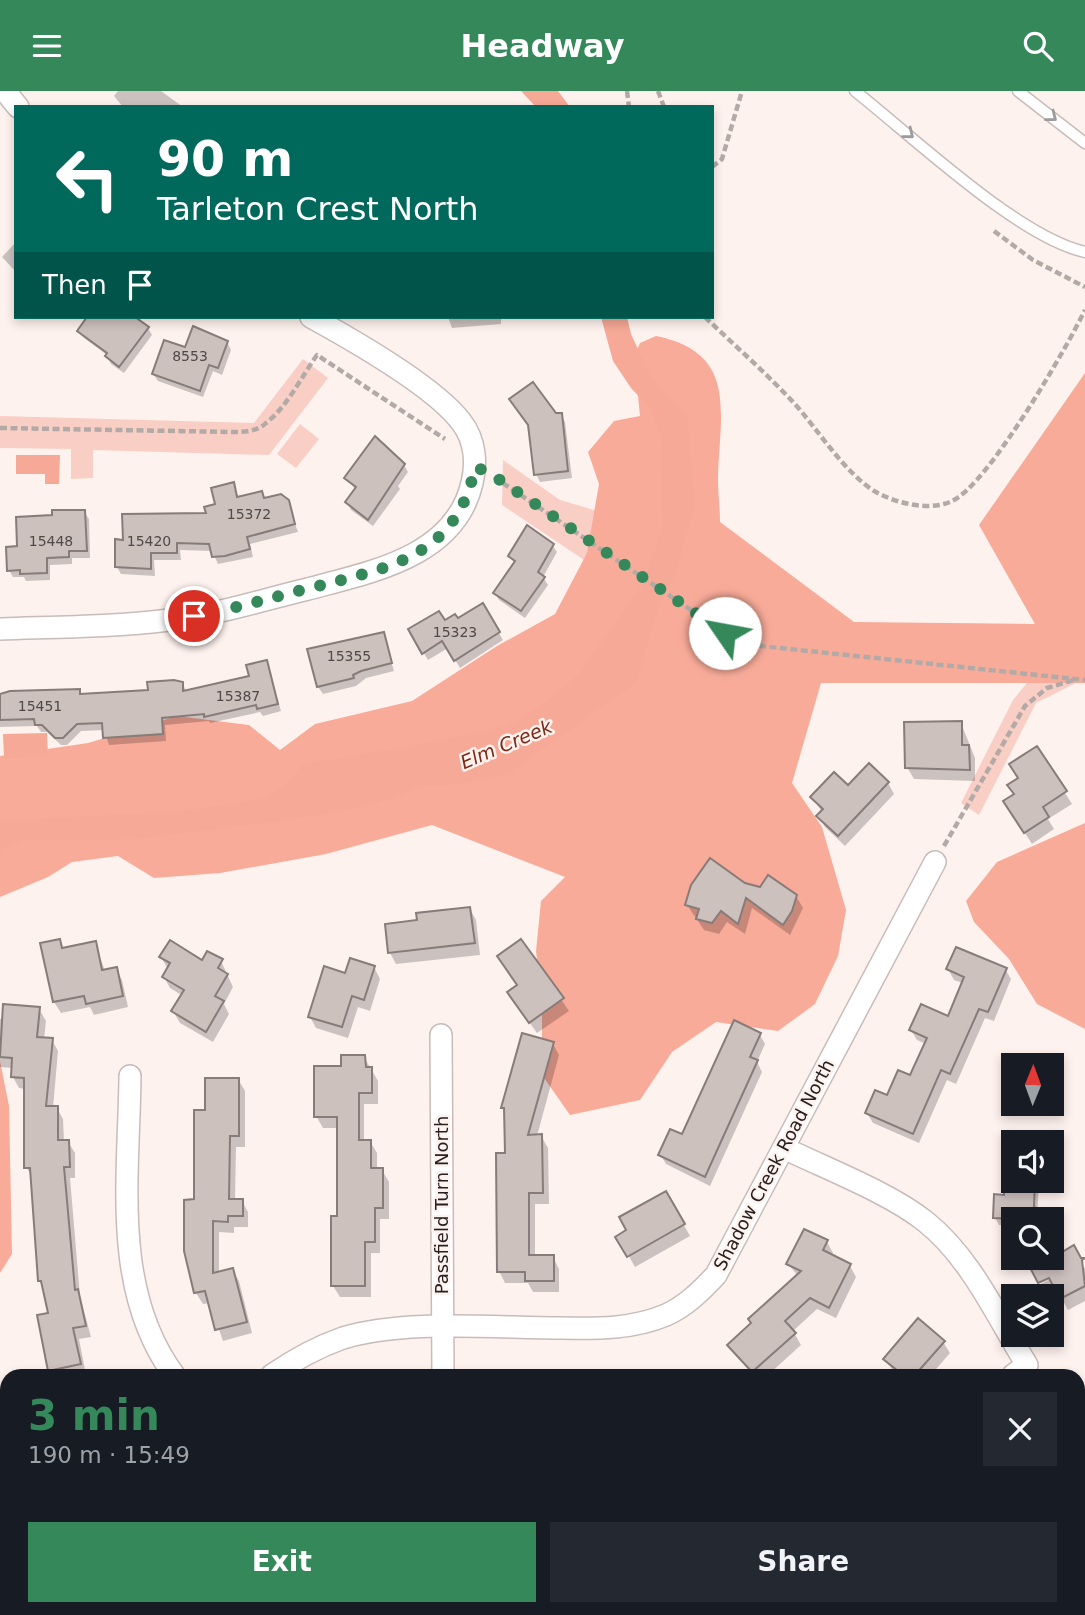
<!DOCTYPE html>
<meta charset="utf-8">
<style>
:root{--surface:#171b24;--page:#242831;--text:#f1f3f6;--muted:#9ea1a6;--accent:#34885a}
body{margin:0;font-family:"DejaVu Sans",sans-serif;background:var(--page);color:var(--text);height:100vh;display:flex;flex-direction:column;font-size:26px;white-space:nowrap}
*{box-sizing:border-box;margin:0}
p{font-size:23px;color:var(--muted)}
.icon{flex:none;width:38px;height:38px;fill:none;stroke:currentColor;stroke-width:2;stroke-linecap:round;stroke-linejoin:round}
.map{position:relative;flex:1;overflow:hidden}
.drawer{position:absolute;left:0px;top:1278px;width:1085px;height:247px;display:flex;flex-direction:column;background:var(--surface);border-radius:21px 21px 0 0;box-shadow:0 4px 10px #0003}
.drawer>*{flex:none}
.banner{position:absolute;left:14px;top:14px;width:700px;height:214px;border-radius:0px;box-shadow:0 4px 10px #0003;background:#00695c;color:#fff;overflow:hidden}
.needle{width:46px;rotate:1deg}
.fabs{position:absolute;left:1001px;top:962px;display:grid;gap:14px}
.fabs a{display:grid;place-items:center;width:63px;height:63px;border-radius:0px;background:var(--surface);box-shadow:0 4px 10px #0003;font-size:35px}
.pin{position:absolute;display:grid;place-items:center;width:60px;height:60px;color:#fff;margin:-30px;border:4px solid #fff;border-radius:50%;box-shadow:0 2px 7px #0007}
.me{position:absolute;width:77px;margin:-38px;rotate:303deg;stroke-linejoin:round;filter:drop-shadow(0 0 5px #0008)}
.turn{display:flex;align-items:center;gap:24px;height:147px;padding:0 28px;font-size:32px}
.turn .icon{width:91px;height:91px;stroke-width:2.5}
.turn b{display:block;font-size:49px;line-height:60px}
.then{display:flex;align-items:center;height:66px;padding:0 28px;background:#0003;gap:14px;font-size:26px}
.round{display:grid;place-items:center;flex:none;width:74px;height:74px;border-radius:0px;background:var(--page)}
.headline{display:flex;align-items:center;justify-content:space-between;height:119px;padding:0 28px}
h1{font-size:42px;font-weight:600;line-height:52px;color:var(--accent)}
.action{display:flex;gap:14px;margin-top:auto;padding:14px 28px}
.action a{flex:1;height:80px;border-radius:0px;background:var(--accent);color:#fff;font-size:28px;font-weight:600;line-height:80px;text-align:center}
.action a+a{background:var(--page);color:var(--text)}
header{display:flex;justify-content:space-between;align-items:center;height:91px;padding:0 28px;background:var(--accent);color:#fff;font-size:32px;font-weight:600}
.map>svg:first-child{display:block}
</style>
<header><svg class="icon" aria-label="menu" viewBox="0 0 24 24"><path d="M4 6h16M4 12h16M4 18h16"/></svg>Headway<svg class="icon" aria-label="search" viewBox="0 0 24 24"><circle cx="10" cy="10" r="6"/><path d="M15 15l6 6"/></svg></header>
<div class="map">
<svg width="1085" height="1524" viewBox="0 0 1085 1524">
<rect width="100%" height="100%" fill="#fef2ee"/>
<g fill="#f9cec4">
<polygon points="303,268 328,287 269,364 93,359 93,387 71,388 71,358 0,357 0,325 254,332"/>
<polygon points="300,333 319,348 296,377 277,363"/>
<polygon points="503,369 560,409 662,439 632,501 502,414"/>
<polygon points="1027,592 1076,592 1036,612 979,724 961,712 1013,609"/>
</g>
<g fill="#f9ab99">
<path d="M 656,245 C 740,262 719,324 718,388 C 718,402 720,417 720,431 L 854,531 L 1035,533 L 979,434 L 1085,282 L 1085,592 L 821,592 L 792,692 L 822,736 L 846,819 L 838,865 L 815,913 L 778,940 L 716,931 L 672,961 L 640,1009 L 570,1024 L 542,984 L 542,909 L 536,860 L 541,810 L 565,786 L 432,734 L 326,763 L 220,782 L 154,787 L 118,765 L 72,771 L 48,786 L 0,806 L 0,665 L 88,652 L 177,625 L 249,634 L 280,659 L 315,633 L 412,610 L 497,555 L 555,523 L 587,462 L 599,393 L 588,361 L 614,330 L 640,325 L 638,305 L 628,279 L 640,252 Z"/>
<polygon points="1085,732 1085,938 1037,913 1009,868 974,831 966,810 997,771"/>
<polygon points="0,970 9,1015 12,1163 0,1182"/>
</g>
<g fill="#f6a996">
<polygon points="521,0 558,0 570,16 536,16"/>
<polygon points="601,226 627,226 631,243 651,286 687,325 695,412 676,481 657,521 636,592 508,683 459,693 423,696 365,716 289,729 135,748 23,749 0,759 0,730 184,720 267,707 294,686 301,674 465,645 509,634 546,611 579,583 644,491 662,439 661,343 651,318 631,297 613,270"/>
<polygon points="16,364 60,364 59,393 45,393 45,383 16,383"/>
<polygon points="47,642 48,665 4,667 3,643"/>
</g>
<g fill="#0003">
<polygon points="118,0 161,0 183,16 123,16 114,5"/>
<polygon points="16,151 16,181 2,166"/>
<polygon points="89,226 132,226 148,237 152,244 124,282 111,273 107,264 84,247 79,240"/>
<polygon points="448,226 501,226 501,233 452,237"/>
<polygon points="227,251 231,259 222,284 213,280 203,306 158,290 153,283 186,258"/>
<polygon points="555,324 561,324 565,331 572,387 540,391 536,383"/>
<polygon points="404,374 408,381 398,395 400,398 373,435 351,419 347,411 356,399 346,387"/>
<polygon points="233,393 239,407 261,402 265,409 287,410 298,441 250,453 253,466 218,473 212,460 180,459 181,469 154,469 155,485 121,483 117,476 124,450 208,424"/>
<polygon points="84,421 89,428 90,467 72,467 72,473 50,474 50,489 26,490 24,486 13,486 9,479 19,457"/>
<polygon points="552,454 557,461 543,486 548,494 525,527 499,509 495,502 515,473 510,465"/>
<polygon points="482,514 503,549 460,577 448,557 428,569 410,539 458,529"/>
<polygon points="383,543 394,580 366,587 356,595 323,603 318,596"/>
<polygon points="267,571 281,620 263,625 260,621 210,632 209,630 165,634 166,650 109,654 104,639 81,640 67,654 61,654 47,641 41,641 37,635 0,636 0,604 79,600 82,605 149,600 182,592 187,601 251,586"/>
<polygon points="961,632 975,667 975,690 914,688 907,676"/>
<polygon points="1037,657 1072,713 1048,728 1054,738 1032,753 1012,722 1015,704"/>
<polygon points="888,692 894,703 845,755 825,736 819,725 822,721 812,706 848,697"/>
<polygon points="745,793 796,805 803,817 790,844 752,817 745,843 727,831 719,843 704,839 687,814"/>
<polygon points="470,818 476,829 480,864 396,873 390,862 419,831"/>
<polygon points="59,850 64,859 95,852 105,880 116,878 122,889 128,916 94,924 90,916 61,922 54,911"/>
<polygon points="521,850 569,920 537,942 516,913"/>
<polygon points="161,866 221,870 233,896 224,913 229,923 213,951 180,932 173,920 183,905 170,897 164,886 168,878"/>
<polygon points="374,876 380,888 370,920 358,916 348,947 316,937 310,926 346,884"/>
<polygon points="948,878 1005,878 1011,888 994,930 985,927 956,993 947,989 919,1052 873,1032 867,1022 911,987 926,953 917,949 911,939 949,927 963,892 954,889"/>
<polygon points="39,918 46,930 44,948 52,949 58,960 53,1017 57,1017 63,1028 64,1051 68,1051 75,1062 75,1087 70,1087 80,1205 91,1246 79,1248 86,1284 53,1284 50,1279 50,1223 40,1190 33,1087 26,1076 26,998 19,997 13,986 13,977 0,976 0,928"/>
<polygon points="760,944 765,953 757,971 762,981 710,1095 666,1073 660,1063 683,1045"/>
<polygon points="553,953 559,964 537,1045 541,1045 548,1057 549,1113 535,1113 535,1166 553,1166 559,1178 559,1201 533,1201 528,1192 505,1192 499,1180 507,1064 506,1021 503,1016"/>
<polygon points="364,966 378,990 378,1013 364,1013 364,1050 370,1050 377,1062 377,1079 382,1079 389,1091 389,1128 380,1128 380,1162 371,1162 371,1206 340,1206 333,1195 339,1127 338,1037 323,1037 316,1025 342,976"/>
<polygon points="238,988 245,1000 245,1056 236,1056 235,1110 242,1110 248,1121 248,1136 234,1136 234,1142 219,1141 219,1183 232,1179 239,1190 252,1242 223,1250 210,1212 203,1213 196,1202 185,1160 196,1110 206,1021"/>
<polygon points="1008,1059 1013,1059 1013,1090 1039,1090 1037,1129 1013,1129 1013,1135 999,1134 995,1127 1006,1106"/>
<polygon points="666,1102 690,1145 635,1176 618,1146 628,1140"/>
<polygon points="827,1151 833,1162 832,1166 850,1175 856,1186 836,1227 817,1218 793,1240 801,1254 768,1284 753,1284 732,1257 798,1185 788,1173"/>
<polygon points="1052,1153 1058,1164 1073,1156 1085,1178 1085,1210 1068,1219 1056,1197 1046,1203 1041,1193 1057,1184 1052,1167"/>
<polygon points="943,1251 950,1262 931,1284 896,1284 885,1268"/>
<polygon points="697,1279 700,1284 668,1284"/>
<polygon points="1078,1320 1085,1331 1085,1388 1078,1392"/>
<polygon points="0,1349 7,1358 7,1433 0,1438"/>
<polygon points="220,1517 270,1517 268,1524 218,1524"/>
<polygon points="343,1517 390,1517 390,1524 344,1524"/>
<polygon points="498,1517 567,1517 567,1520 556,1520 556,1524 498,1524"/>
<polygon points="871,1517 881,1524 887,1517 953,1517 944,1524 865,1524"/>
</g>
<g fill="#cdc1be" stroke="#877c79" stroke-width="2">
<polygon points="87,226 135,226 149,236 119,276 105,265 107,262 77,240"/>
<polygon points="193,235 228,250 218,277 209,274 200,300 152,283 164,249 185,256"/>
<polygon points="533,291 556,322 562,322 568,380 534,384 528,334 509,308"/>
<polygon points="375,345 405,373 368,429 345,411 356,396 344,387"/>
<polygon points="234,391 237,406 262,400 264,407 281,403 289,409 295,433 247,446 250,458 225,465 212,466 209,453 177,452 177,462 151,462 151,478 115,476 115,448 123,449 122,423 206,422 204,416 215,413 211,397"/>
<polygon points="52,419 85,419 87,460 69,460 69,466 47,467 47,482 20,483 20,479 7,480 6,456 17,455 16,426 52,424"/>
<polygon points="527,434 554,453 538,481 545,486 521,520 493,502 515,470 508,465"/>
<polygon points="483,512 500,541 454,570 442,550 422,563 408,538 439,520 445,529 455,523 458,527"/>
<polygon points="384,541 392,572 361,580 353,584 354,587 317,596 307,558"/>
<polygon points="267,569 278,613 257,618 256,614 204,626 204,623 162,627 163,643 103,647 102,632 77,633 63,647 55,647 42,634 35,634 34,628 0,629 0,603 10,600 80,598 80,603 148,599 147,591 174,589 183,591 183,600 249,585 246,574"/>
<polygon points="962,630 962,654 969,654 970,679 905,677 904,631"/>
<polygon points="1037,655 1067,700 1043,716 1049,726 1024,742 1003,710 1014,703 1007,694 1018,687 1009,673"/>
<polygon points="869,672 889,691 838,745 816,725 823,718 810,706 834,681 848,694"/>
<polygon points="710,767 745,792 760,796 768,784 797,804 792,820 783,834 746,807 738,833 721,820 712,832 696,828 699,818 685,814 691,794"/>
<polygon points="470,816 475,852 388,862 385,833 417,829 416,822"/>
<polygon points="60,848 62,857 96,850 102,879 117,876 123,905 86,913 84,905 53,911 40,852"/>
<polygon points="521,848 564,907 529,932 507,901 517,894 497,865"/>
<polygon points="170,849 202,869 207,860 223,868 218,877 228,883 215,905 224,910 206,941 171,920 184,899 162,886 170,872 159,866"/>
<polygon points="956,856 1007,877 988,921 979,918 950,983 941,979 913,1043 865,1022 875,999 887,1004 898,979 910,984 927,947 909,939 921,913 948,925 964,886 946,878"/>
<polygon points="350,867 375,875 364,909 352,905 342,936 308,926 324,875 345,882"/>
<polygon points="3,913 40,916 37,946 53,947 46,1015 58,1015 58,1049 69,1049 70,1076 64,1076 75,1199 78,1198 86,1235 73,1237 81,1273 48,1280 37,1224 48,1222 41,1190 38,1190 30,1077 24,1077 24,987 11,986 12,967 0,966"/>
<polygon points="734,929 761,942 750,966 758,969 705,1086 658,1064 670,1038 682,1043"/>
<polygon points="522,942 554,951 528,1044 542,1043 543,1102 529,1102 529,1164 554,1164 554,1190 525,1190 525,1181 497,1181 496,1062 505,1062 504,1017 501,1017"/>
<polygon points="341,964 365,964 366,976 372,976 372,1002 359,1002 359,1049 371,1049 371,1077 383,1077 383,1117 375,1117 375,1151 365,1151 365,1195 331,1195 331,1125 337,1125 337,1026 314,1026 314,975 341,975"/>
<polygon points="205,987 239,987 239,1045 230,1045 229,1108 243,1108 243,1125 228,1125 228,1131 213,1130 213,1182 233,1177 247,1231 215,1239 205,1200 194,1202 184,1160 184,1109 194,1108 194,1019 205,1019"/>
<polygon points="1005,1090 1035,1090 1034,1115 1041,1129 993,1127 994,1103 1004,1104"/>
<polygon points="666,1100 685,1133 627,1166 615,1146 626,1139 619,1126"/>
<polygon points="804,1138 828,1149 823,1159 851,1173 829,1217 810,1207 785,1230 796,1242 752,1281 727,1254 751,1232 748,1228 801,1180 786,1173"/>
<polygon points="1074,1154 1081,1167 1085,1167 1082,1169 1085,1195 1060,1208 1049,1187 1038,1192 1025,1167 1052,1167"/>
<polygon points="918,1227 945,1250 915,1284 903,1284 883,1268"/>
</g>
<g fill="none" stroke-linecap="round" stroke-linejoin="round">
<g stroke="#c8bcb9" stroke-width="13">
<g id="lane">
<path d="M 855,0 C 912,45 1018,146 1085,161"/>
<polyline points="1018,0 1085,52"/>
</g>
</g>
<g stroke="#c8bcb9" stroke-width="24">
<g id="street">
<polyline points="5,0 18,16"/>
<path d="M 0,538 C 56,536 113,536 169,529 C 216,524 262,509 308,498 C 371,481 455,466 472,392 C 477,372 475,349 462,332 C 436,296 351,248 311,226"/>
<polyline points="441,944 443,1284"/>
<path d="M 130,985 C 129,1085 111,1199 174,1284"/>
<path d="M 784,1057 C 827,1078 890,1102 926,1131 C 971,1167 997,1226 1027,1274 L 1013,1284"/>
<path d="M 272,1284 C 294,1269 317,1256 343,1247 C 403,1228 496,1237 561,1237 C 597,1238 633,1238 666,1224 C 686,1215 701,1200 716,1184 L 935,771"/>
<polyline points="0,1506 7,1500"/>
<polyline points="442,1524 442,1517"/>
<polyline points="790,1524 795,1517"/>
</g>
</g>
<g stroke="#b3aaa7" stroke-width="4.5" stroke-dasharray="7 3.5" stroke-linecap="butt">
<polyline points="627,0 629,16"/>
<polyline points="658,0 664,16"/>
<polyline points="712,76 722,68 742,0"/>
<polyline points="994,140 1033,169 1085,196"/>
<path d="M 705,226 C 734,254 765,281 793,311 C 817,337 845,383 876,401 C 896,412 930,421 952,410 C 988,394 1066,258 1085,219"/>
<path d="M 0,337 L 234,341 C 245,341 258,340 266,332 C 287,316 302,285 317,264 L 445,348"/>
<polyline points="494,386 725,542 761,555 1085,589"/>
<polyline points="944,755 1025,615 1047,597 1074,589"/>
</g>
<use href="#lane" stroke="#fff" stroke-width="10"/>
<use href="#street" stroke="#fff" stroke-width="21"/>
</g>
<defs><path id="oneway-chevron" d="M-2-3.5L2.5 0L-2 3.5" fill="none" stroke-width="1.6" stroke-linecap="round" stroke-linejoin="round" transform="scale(1.75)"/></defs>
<g stroke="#9d9b9b">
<use href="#oneway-chevron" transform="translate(1052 26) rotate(38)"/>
<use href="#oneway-chevron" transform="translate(909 43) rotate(39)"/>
</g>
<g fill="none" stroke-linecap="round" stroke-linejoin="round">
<path stroke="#34885a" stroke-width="12" stroke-dasharray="0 21.6" d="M 194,525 C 233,518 271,507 310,497 C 387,477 457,467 475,376 L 488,381 L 725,542"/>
</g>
<g text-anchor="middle" stroke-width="5" stroke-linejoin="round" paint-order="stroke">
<g font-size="14" fill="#504948">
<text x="190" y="270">8553</text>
<text x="249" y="428">15372</text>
<text x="51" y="455">15448</text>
<text x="149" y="455">15420</text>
<text x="455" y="546">15323</text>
<text x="349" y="570">15355</text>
<text x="238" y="610">15387</text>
<text x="40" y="620">15451</text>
</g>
<g font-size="18" fill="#262120" stroke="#fef2ee">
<text transform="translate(774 1074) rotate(-62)" y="6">Shadow Creek Road North</text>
<text transform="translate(442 1114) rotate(-90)" y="6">Passfield Turn North</text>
</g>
<g font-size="19" font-style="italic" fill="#7d2a17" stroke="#fef2ee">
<text transform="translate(506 653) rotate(-23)" y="7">Elm Creek</text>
</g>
</g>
</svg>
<div class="fabs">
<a><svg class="needle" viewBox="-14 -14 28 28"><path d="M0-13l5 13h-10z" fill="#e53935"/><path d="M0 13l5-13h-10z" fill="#9ea1a6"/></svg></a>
<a><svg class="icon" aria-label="sound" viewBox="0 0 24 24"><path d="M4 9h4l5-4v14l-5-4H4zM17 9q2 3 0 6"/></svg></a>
<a><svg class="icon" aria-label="search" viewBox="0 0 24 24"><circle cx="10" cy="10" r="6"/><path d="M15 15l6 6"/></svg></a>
<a><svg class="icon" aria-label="layers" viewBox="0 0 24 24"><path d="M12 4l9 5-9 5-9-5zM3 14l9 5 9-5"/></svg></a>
</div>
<div class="pin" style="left:194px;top:525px;background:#d93025"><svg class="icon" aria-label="arrive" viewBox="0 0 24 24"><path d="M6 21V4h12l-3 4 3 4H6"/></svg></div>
<svg class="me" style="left:725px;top:542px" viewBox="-20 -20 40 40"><circle r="19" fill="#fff"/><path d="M0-13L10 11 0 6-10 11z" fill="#34885a"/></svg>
<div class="banner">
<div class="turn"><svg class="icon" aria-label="left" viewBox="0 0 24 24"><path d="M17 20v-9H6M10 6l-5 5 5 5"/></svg><div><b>90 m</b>Tarleton Crest North</div></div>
<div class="then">Then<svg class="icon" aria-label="arrive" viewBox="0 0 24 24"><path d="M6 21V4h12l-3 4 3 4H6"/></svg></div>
</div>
<section class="drawer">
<div class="headline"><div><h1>3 min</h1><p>190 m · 15:49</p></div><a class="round"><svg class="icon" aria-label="close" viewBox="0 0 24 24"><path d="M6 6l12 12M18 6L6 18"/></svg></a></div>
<div class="action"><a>Exit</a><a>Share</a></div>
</section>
</div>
